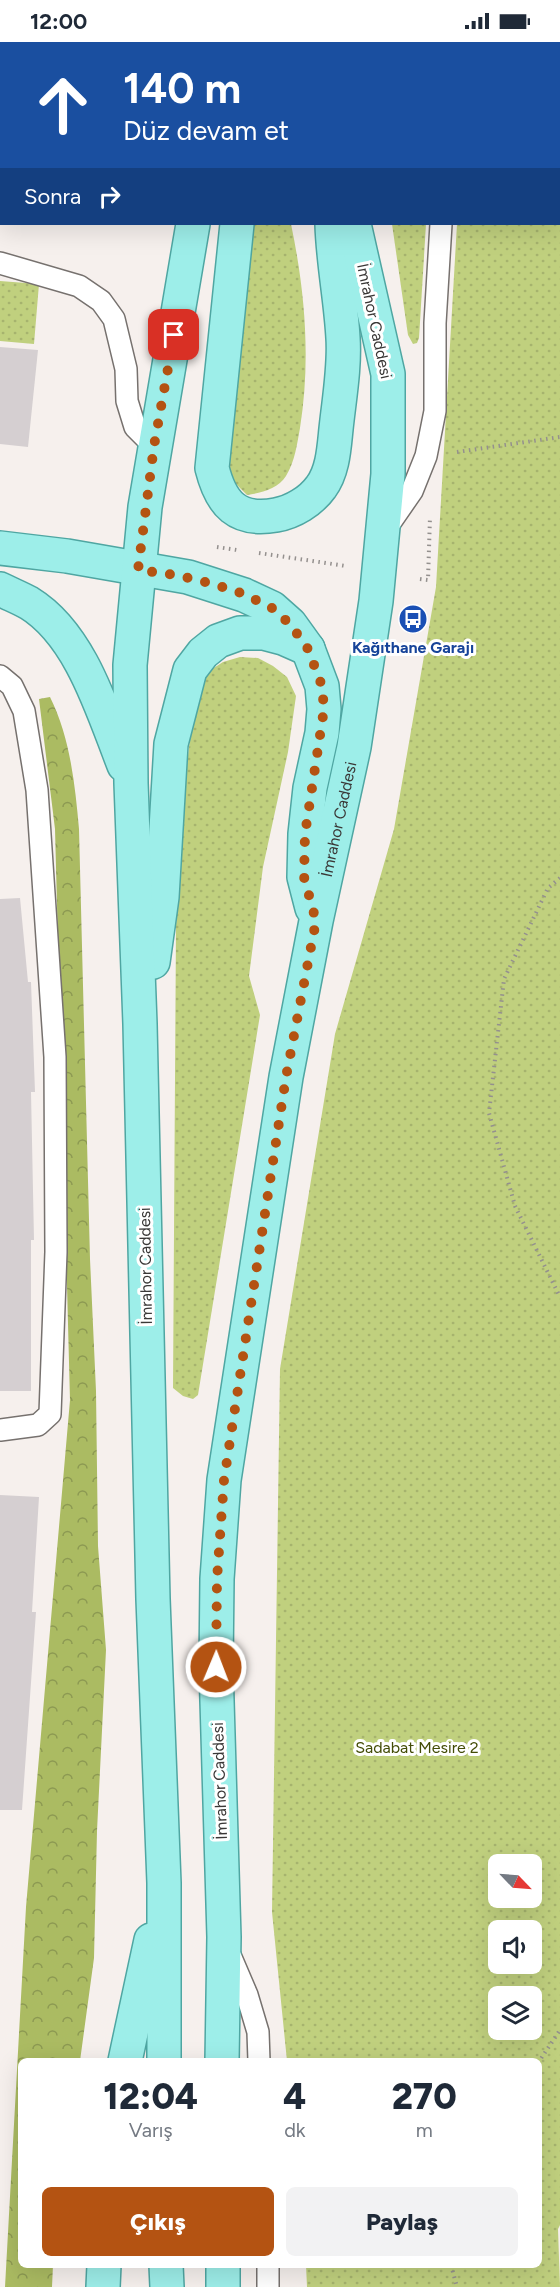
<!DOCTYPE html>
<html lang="tr">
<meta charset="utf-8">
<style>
:root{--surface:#fff;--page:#f2f2f3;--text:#1f2937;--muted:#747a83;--accent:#b45312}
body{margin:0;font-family:Figtree,sans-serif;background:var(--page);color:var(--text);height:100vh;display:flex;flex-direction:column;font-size:22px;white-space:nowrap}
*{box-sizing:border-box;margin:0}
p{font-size:20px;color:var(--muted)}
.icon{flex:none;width:33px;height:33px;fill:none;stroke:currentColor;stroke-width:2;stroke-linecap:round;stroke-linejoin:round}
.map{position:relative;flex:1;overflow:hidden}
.sheet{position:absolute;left:18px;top:2016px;width:524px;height:210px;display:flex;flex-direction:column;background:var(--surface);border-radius:9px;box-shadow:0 6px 24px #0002}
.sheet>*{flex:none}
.banner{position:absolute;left:0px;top:0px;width:561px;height:183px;box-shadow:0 6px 24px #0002;background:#1a4fa0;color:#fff;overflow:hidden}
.needle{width:39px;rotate:115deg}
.buttons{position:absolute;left:488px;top:1812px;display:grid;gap:12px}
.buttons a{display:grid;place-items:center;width:54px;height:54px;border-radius:9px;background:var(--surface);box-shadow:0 6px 24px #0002;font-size:30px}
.pin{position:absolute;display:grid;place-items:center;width:51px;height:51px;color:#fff;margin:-26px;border-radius:12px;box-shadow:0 3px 9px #0006}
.me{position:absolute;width:66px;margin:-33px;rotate:1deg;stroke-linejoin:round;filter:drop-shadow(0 0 4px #0008)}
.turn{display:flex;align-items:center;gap:21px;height:126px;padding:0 24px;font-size:27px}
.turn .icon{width:78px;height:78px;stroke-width:2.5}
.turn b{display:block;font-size:42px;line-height:51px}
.then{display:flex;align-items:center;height:57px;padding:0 24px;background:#0003;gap:12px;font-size:22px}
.eta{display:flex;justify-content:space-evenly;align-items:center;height:102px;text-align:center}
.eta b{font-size:36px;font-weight:800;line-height:42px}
.primary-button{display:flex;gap:12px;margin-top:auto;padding:12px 24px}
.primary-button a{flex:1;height:69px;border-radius:9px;background:var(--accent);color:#fff;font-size:24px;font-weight:800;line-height:69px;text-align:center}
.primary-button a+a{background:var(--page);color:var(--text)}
.status{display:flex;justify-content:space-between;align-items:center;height:42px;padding:0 30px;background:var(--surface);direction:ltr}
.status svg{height:16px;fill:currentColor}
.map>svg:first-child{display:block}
</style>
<div class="status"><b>12:00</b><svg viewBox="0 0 49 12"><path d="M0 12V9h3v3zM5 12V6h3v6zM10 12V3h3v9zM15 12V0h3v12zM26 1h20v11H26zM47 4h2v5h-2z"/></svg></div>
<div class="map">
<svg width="560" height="2245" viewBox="0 0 560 2245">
<defs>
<pattern id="grass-dots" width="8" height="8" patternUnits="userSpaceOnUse" patternTransform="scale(1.5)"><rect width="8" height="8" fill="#c0d07e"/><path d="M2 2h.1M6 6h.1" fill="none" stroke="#a6b36e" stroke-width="1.8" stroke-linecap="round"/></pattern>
<pattern id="forest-crowns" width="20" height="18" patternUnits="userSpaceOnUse" patternTransform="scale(1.5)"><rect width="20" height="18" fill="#abbb62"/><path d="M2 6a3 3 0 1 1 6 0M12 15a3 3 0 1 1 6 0" fill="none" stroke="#8c9952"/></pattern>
</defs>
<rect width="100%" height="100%" fill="#f6f0ed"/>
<g fill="url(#grass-dots)" fill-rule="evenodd">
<path d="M 461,0 L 560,0 L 560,2183 L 558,2187 L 560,2245 L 307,2245 L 306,2223 L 538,2223 L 538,2019 L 287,2019 L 272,1870 L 280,1327 L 335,992 L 394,787 L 436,545 L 457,182 L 560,182 L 560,2 ZM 531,1822 L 531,1856 L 498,1856 L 498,1822 ZM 498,1888 L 531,1888 L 531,1922 L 498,1922 ZM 531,1954 L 531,1988 L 498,1988 L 498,1954 Z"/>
<path d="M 248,182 L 291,182 C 305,249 311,317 300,386 C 297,402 295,419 286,434 C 278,447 261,451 247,453 L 231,437 L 226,422 Z"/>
<polygon points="392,182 426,182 419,296 417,301 413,302 408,293"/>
<polygon points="0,239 39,242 34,302 0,299"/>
<polygon points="240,615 258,616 273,624 287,635 296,654 288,710 263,825 249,934 260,973 198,1353 193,1357 183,1354 173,1346 176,883 187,722 195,655 206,631 223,620"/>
</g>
<path fill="url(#forest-crowns)" d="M 50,655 C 70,695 75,742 79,787 L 90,1217 L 96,1349 L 98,1504 L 106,1608 L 97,1789 L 94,1916 L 80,2019 L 21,2019 L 21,2223 L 53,2223 L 52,2245 L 5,2245 L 26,1865 L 70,1358 L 55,787 L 39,657 Z"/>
<g fill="#d5cfd1">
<polygon points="0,305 38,308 28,405 0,402"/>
<polygon points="20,856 28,940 31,940 35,1050 31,1050 34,1198 31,1198 31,1349 0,1349 0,857"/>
<polygon points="0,1453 39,1455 32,1570 36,1570 22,1768 0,1768"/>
</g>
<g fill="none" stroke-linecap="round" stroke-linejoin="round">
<g stroke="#76716e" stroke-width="24">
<g id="service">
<polyline points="358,0 358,2"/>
<polyline points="438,0 438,2"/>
<polyline points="0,157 2,157"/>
<polyline points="0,221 79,244 101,259 114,277 126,327 127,359 135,385 154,404"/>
<polyline points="385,488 412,449 426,414 435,369 435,281 441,182"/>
<polyline points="0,634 12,644 24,669 37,748 55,1015 56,1210 50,1372 38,1383 0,1388"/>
<polyline points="229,1911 247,1953 258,1990 259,2019"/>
<polyline points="268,2223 268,2245"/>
</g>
</g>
<g stroke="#4fa6a2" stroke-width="36">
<g id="primary">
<polyline points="327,0 327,2"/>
<polyline points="226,2 226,0"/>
<path d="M 237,182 L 212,426 C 221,462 237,480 276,473 C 293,470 311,459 321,445 C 333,429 334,406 336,387 C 339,358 345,325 343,296 C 341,258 333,220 332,182"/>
<polyline points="0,506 67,514 188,535 244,553 272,566 290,582 308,607 322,644 324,667 322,691 310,746 305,792 304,835 312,866"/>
<path d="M 0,547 C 10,552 20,556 29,561 C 81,593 103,670 124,723"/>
<polyline points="153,920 162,855 171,702 190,628 203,611 218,599 240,591 264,591 283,596 308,607"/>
<polyline points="125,2019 151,1898"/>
<polyline points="164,2019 164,1841 153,1557 140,982 131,741 130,623 145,465 193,182"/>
<path id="s1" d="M 222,2019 L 224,1895 L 216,1625 L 217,1537 L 224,1438 L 286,1035 L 316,879 L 354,705 L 376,559 L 388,432 L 388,332 L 354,182"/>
<polyline points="166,2223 167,2245"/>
<polyline points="103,2245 104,2223"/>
<polyline points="223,2245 223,2223"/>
</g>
</g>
<g stroke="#94908e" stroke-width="4" stroke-dasharray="1.5 4.5" stroke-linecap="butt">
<polyline points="457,410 560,395"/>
<polyline points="217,505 237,508"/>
<polyline points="259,511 346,524"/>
<polyline points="420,537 428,538 430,475"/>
<polyline points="560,836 548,846 504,937 489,1071 515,1164 560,1255"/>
<polyline points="538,2021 560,1988"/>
<polyline points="451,2223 457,2245"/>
</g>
<use href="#service" stroke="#fff" stroke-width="21"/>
<use href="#primary" stroke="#9deee9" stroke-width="33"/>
</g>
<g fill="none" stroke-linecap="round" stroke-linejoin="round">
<polyline stroke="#b45312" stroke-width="10" stroke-dasharray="0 18" points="174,293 154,404 138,528 176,533 213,542 244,552 272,566 290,582 308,607 322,644 324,667 305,792 304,835 316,879 286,1035 224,1438 217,1537 216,1625"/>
</g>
<defs>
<g id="bus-disc" transform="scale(1.5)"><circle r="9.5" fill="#1a4fb4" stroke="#fff"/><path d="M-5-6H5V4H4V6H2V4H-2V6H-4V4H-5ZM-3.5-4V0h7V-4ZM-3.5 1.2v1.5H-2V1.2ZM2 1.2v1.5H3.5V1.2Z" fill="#fff"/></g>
</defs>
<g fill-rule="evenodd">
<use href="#bus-disc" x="413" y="577"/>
</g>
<g text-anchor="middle" stroke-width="6" stroke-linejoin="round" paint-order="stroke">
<g font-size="16" fill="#3a3837" stroke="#fff">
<text transform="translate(375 279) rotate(78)" y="6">İmrahor Caddesi</text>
<text dy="6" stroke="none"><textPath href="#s1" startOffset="1252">İmrahor Caddesi</textPath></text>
<text transform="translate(145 1224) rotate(-91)" y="6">İmrahor Caddesi</text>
<text transform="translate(219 1739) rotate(-92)" y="6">İmrahor Caddesi</text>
</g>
<g font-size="16" font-weight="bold" fill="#164399" stroke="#fff">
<text x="413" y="611">Kağıthane Garajı</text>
</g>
<g font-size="16" fill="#434c07" stroke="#fff">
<text x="417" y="1711">Sadabat Mesire 2</text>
</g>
</g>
</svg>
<div class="buttons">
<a><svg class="needle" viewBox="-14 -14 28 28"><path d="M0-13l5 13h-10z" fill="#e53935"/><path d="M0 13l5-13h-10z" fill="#747a83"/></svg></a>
<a><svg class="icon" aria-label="sound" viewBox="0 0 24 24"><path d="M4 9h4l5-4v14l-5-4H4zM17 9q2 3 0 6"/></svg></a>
<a><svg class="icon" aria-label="layers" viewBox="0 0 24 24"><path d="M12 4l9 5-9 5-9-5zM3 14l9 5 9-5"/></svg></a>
</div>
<div class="pin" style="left:174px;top:293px;background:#d93025"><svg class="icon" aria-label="arrive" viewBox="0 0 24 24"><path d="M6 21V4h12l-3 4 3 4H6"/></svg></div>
<svg class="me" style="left:216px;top:1625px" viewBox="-20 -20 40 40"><circle r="17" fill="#b45312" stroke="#fff" stroke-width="3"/><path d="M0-11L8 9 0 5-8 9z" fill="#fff"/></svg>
<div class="banner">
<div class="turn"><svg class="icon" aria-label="ahead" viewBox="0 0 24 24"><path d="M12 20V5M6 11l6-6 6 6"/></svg><div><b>140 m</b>Düz devam et</div></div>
<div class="then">Sonra<svg class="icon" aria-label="right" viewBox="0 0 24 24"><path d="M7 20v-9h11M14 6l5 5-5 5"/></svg></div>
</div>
<section class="sheet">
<div class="eta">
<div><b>12:04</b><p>Varış</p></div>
<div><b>4</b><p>dk</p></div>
<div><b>270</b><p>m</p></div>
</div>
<div class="primary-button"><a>Çıkış</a><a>Paylaş</a></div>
</section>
</div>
